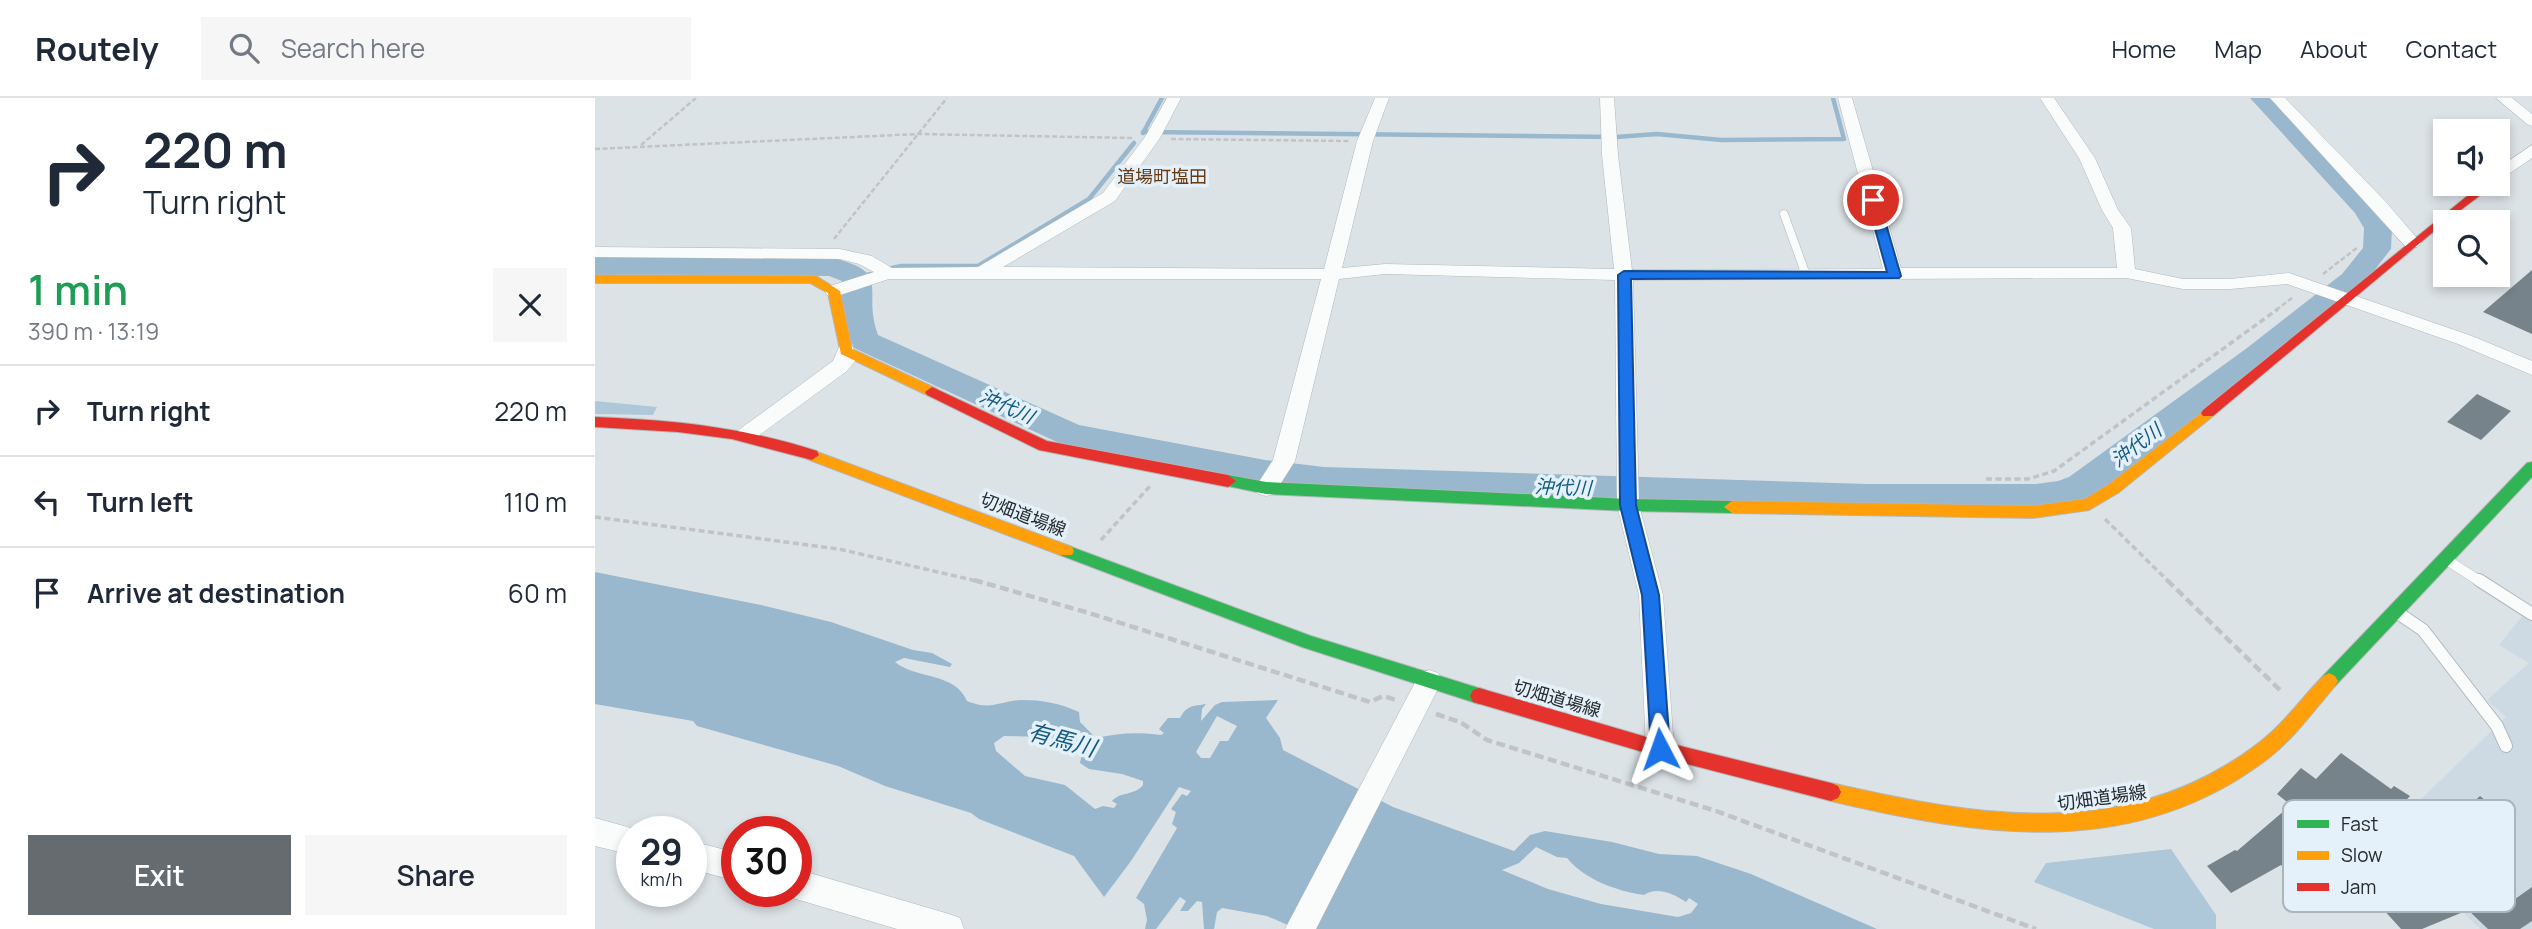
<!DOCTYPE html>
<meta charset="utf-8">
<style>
:root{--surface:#fff;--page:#f6f6f7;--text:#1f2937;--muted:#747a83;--line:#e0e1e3;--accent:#656b6e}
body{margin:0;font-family:Manrope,"Noto Sans JP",sans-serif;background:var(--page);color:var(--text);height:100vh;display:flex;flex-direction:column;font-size:26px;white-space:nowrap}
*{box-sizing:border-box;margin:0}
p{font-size:23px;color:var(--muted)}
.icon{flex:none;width:38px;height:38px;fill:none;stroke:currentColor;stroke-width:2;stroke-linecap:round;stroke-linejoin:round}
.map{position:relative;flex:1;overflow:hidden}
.details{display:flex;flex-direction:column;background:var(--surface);width:595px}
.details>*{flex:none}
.top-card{background:#fff;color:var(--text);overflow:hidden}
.fabs{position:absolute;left:1838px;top:21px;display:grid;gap:14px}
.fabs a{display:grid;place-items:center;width:77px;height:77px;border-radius:0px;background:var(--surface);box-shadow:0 4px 10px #0003;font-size:35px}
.speed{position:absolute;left:21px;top:718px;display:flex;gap:14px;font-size:35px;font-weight:700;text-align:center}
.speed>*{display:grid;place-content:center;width:91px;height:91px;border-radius:50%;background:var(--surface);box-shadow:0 4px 10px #0003;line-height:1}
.speed small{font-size:18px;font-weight:400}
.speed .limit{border:10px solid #d22;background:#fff;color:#111}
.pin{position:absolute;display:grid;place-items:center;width:60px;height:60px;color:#fff;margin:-30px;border:4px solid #fff;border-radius:50%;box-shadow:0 2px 7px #0007}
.me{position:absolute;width:77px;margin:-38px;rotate:356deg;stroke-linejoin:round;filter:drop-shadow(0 0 5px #0008)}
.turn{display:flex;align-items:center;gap:24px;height:147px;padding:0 28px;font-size:32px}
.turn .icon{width:91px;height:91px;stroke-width:2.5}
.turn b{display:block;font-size:49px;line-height:60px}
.round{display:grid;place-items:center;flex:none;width:74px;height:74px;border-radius:0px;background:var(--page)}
.overview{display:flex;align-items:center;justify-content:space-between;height:119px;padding:0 28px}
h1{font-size:42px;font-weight:600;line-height:52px;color:#1e9e55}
.cta{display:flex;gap:14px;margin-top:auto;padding:14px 28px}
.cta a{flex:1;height:80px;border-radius:0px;background:var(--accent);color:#fff;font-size:28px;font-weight:600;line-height:80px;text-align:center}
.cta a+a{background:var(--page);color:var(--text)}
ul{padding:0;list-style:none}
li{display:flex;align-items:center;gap:21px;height:91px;padding:0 28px;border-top:2px solid var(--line)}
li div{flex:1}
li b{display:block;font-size:26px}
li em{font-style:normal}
header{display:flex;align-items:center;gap:42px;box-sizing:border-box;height:98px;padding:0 35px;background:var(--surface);border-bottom:2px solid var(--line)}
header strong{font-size:33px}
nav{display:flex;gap:38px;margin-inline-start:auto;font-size:24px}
.search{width:490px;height:63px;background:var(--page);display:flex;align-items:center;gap:18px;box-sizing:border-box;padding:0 24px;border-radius:0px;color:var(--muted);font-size:26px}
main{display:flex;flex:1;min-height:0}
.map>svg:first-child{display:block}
</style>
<header>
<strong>Routely</strong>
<div class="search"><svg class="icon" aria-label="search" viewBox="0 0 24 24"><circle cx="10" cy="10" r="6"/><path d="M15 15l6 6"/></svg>Search here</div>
<nav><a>Home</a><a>Map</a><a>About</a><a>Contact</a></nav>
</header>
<main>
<section class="details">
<div class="top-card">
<div class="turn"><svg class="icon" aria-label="right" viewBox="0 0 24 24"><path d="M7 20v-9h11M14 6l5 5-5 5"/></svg><div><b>220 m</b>Turn right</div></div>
</div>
<div class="overview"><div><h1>1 min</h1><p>390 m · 13:19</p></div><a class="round"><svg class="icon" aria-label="close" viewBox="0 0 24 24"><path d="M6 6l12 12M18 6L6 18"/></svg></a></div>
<ul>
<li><svg class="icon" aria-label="right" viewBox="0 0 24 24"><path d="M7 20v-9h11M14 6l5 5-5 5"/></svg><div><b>Turn right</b></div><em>220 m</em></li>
<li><svg class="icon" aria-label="left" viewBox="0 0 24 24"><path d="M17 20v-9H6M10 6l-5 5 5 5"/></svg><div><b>Turn left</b></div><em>110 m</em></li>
<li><svg class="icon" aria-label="arrive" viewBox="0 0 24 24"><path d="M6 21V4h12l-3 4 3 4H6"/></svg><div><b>Arrive at destination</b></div><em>60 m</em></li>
</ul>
<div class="cta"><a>Exit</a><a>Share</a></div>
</section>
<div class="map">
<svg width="1937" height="831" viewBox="0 0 1937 831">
<rect width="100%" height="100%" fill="#dce3e7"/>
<polygon fill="#cddae4" points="1937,506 1937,831 1885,831 1790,736 1911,619 1892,602 1934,565 1904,547"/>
<g fill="#aec8da">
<polygon points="0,303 62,309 58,317 0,316"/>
<polygon points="1576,751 1621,817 1621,831 1559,831 1439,784 1451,765"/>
</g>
<path fill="#99b8ce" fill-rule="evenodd" d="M 0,474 L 166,507 L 236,524 L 318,552 L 337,555 L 357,566 L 355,569 L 309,560 L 300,564 C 320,581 360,574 372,603 C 397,613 403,603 426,602 C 448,602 464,605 484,614 L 485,624 L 501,640 C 523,635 543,634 566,637 L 569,635 L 564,631 L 573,620 L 585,620 C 592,607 598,608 611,606 L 607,611 L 606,623 L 620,607 L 627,604 L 683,602 L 671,620 L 685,640 L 688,652 L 798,709 L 919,753 L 935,737 L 950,733 L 1017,744 L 1064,756 L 1102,758 L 1156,776 L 1282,831 L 702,831 L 672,818 L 627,810 L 622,814 L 619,831 L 609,831 L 607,804 L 602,803 L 593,813 L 585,813 L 591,803 L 585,799 L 561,831 L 550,831 L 552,822 L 549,806 L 541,800 L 582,730 L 577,726 L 581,714 L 576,711 L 587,696 L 592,698 L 596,693 L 584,689 L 536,763 L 509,799 L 479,758 L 384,721 L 376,715 L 290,688 L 243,668 L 102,628 L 98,623 L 0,606 ZM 622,618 L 642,628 L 633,643 L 625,643 L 615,660 L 606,660 L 601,654 ZM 409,638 L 453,639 L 487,656 L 485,665 L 494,671 L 527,676 L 548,683 L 548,687 C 539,698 526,693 517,703 L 522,706 L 519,710 L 508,708 L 500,711 L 470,687 L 430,678 L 401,653 L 399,645 ZM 941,749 L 962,759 L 972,760 C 990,782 1022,793 1049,797 C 1062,788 1079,796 1091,804 L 1094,800 L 1103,806 L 1096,815 L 1083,819 L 1006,806 L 953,791 L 907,772 L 924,765 Z"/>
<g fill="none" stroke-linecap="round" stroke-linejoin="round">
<g stroke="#99b8ce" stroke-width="4.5">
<polyline points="548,34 1021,39 1062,36 1126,42 1249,41 1238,0"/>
<polyline points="548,35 567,0"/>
<polyline points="289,172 306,168 383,168 494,101 539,45"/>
<polyline points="262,179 276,176"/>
</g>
<path fill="#99b8ce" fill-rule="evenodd" d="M 1655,0 L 1680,0 L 1781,105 L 1797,130 L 1796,151 L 1767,188 L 1674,264 L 1500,397 L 1468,409 L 1441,412 L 1273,412 L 729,395 L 670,388 L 464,345 L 259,250 L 247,221 L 247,183 L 234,178 L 0,176 L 0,158 L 238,160 C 299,175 266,192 283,237 L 484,327 L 670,362 L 729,369 L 1273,386 L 1441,386 L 1463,383 L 1474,379 L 1652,250 L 1747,176 L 1768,150 L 1769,130 L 1760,115 Z"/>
</g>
<g fill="#77838a">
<polygon points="1937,172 1937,236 1888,214"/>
<polygon points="1882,296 1916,313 1886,342 1852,324"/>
<polygon points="1746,655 1796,691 1799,688 1815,698 1795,720 1791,717 1755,750 1733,733 1690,771 1686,767 1636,795 1612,768 1640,752 1642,753 1696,707 1682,696 1706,670 1721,681"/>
<polygon points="1885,698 1901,711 1881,729 1864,717"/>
<polygon points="1877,773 1913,806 1937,789 1937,823 1925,831 1893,831 1873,812 1827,831 1806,831 1768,789 1792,777 1798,782 1812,776 1833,798 1836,796 1839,799"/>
</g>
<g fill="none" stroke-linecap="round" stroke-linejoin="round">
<g stroke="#b2b7ba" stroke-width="9">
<polyline id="lane-far2" points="1189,116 1211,177"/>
</g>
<g stroke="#b2b7ba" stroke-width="11">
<polyline id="lane-far1" points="1852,462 1886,484"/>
</g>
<g stroke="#b2b7ba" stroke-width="14">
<g id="lane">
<polyline points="1884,482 1937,516"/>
<polyline points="1803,515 1828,532 1902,628 1911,648"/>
</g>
</g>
<g stroke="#b2b7ba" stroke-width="1">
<g id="street">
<polygon points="572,0 586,0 565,40 520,103 408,169 729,171 762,43 780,0 794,0 778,43 747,170 790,166 1019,171 1007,57 1005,0 1019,0 1023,57 1037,172 1288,171 1243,0 1257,0 1306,170 1522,170 1518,130 1507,112 1484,60 1445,0 1459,0 1500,60 1523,112 1536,130 1540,171 1588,181 1635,181 1694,175 1877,238 1937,263 1937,277 1863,246 1692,186 1635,191 1588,191 1531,180 1038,182 1044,407 1068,497 1079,651 1075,660 1065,663 1055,660 1051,651 1044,497 1022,407 1020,182 790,176 744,181 700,363 679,396 671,398 663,396 660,390 678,362 726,181 294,181 239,199 232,197 230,193 232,189 279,174 264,166 245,161 0,159 0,149 245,151 277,158 297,170 383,169 508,95 550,39"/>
<polygon points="1675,0 1690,0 1791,104 1826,145 1823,149 1811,149"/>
<polygon points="1901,0 1917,0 1937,16 1937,28 1932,26"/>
<polygon points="1937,47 1937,60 1902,84 1902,71"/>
<polygon points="251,247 258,249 261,262 252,273 159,341 152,343 145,341 141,336 145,331 238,263 244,249"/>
<polygon points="834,572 843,575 847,583 721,831 690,831 825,575"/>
<polygon points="0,720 47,733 37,733 37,757 0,748"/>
<polygon points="96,743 142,755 142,783 96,771"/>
<polygon points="201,771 354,816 365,820 369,831 302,831 201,801 190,796 189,793 201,793"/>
</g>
</g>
<g stroke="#b2b7ba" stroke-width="2">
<g id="fast">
<polygon points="1937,364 1937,379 1740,588 1734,591 1728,588 1725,583 1728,578 1932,365"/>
<polygon points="633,377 671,384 1033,401 1137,403 1145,409 1137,415 1033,413 671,396 628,387 625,383"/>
<polygon points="471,447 716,538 890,592 893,598 890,604 884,606 707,549 465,457 463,453 465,449"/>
</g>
</g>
<g stroke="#b2b7ba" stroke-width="2">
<g id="slow">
<polygon points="0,177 221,178 245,193 257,251 342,291 344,294 337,299 332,297 246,256 233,195 215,185 0,185"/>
<polygon points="1613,310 1618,312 1620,315 1618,318 1523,395 1494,412 1438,420 1137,415 1129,409 1137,403 1438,408 1490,401 1513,387"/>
<polygon points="217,352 477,449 479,453 477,457 465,457 212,361 210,357"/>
<path d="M 1734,575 L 1740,578 L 1743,583 L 1740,588 C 1719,612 1700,639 1675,659 C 1541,763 1389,739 1236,703 L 1229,700 L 1226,694 L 1229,688 L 1236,685 C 1384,719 1531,745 1661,647 C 1687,628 1706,601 1728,578 Z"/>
</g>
</g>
<g stroke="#b2b7ba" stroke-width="2">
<g id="jam">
<polygon points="1887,86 1900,86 1850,124 1618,318 1608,318 1606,315 1608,312"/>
<polygon points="337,289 452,343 633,377 641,383 633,389 444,352 332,297 330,294"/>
<path d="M 0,319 C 76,322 149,329 222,353 L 224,357 L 217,362 L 137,341 L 83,334 L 0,329 Z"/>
<polygon points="884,590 1065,643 1236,685 1243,688 1246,694 1243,700 1236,703 1065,659 878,604 875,598 878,592"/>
</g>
</g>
<g stroke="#c1c3c5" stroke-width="2.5" stroke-dasharray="5 2.5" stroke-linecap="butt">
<polyline points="576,41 754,43"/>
<polyline points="46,47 101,0"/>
<polyline points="0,51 323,36 537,40"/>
<polyline points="239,141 352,0"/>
<polyline points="1728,176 1763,149"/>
<polyline points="1681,212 1697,200"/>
</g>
<g stroke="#c1c3c5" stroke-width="3.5" stroke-dasharray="6 3.5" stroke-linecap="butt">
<polyline points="1391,381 1433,381 1459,373 1683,211"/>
<polyline points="0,419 244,451 386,484"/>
<polyline points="1510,421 1574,484"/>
<polyline points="506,442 555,388"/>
</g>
<g stroke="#c1c3c5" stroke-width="4.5" stroke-dasharray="9 4.5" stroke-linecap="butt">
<polyline points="379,482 494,515 775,604 788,598 801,602"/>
<polyline points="1572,482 1687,594"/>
<polyline points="841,616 865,624 892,642 1121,713 1441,831"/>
</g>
<use href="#lane-far2" stroke="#fafbfb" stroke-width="8"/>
<use href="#lane-far1" stroke="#fafbfb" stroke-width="10"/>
<use href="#lane" stroke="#fafbfb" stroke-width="12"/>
<use href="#street" fill="#fafbfb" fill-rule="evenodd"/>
<use href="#fast" fill="#30b455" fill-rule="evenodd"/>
<use href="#slow" fill="#ff9f0a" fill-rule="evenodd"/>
<use href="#jam" fill="#e5322d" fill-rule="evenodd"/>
</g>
<polygon fill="#1a73e8" stroke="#114b97" stroke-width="2" points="1278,98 1284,102 1306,178 1304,180 1036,181 1041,407 1064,497 1075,651 1072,657 1065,660 1059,657 1056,651 1047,497 1025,407 1023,177 1029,173 1292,174 1272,102"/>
<g text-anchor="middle" stroke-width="7" stroke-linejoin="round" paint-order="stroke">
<g font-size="18" fill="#663b14" stroke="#e4f1fa">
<text x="567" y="85">道場町塩田</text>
</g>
<g font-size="18" fill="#252a2d" stroke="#e4f1fa">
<text transform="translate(428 417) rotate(21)" y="6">切畑道場線</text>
<text transform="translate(962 601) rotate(16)" y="6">切畑道場線</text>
<text transform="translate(1507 700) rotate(-8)" y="6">切畑道場線</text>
</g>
<g font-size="19" font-style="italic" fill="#135b82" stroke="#e4f1fa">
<text transform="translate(412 308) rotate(24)" y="7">沖代川</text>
<text transform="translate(1541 347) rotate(-37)" y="7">沖代川</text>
<text transform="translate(968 389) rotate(2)" y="7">沖代川</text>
</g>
<g font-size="23" font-style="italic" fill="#135b82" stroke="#e4f1fa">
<text transform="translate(467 642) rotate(15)" y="8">有馬川</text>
</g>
</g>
<rect x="1688" y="702" width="232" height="112" rx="10" fill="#e4f1fa" stroke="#abb5bc" stroke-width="2"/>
<rect x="1702" y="722" width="32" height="8" fill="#30b455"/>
<rect x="1702" y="753" width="32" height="9" fill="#ff9f0a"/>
<rect x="1702" y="785" width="32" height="8" fill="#e5322d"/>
<g font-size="19" fill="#252a2d">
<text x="1746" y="733">Fast</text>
<text x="1746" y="764">Slow</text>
<text x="1746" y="796">Jam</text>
</g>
</svg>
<div class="fabs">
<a><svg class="icon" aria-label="sound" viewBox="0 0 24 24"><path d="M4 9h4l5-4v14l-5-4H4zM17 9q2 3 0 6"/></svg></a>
<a><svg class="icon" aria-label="search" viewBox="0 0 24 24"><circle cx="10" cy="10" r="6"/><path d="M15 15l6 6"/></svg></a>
</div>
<div class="speed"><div>29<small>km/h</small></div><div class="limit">30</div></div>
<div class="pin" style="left:1278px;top:102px;background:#d93025"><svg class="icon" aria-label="arrive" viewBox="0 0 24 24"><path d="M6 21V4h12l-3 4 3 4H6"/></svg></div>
<svg class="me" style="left:1065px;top:651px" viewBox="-20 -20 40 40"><path d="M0-17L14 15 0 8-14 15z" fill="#1a73e8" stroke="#fff" stroke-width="4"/></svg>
</div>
</main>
